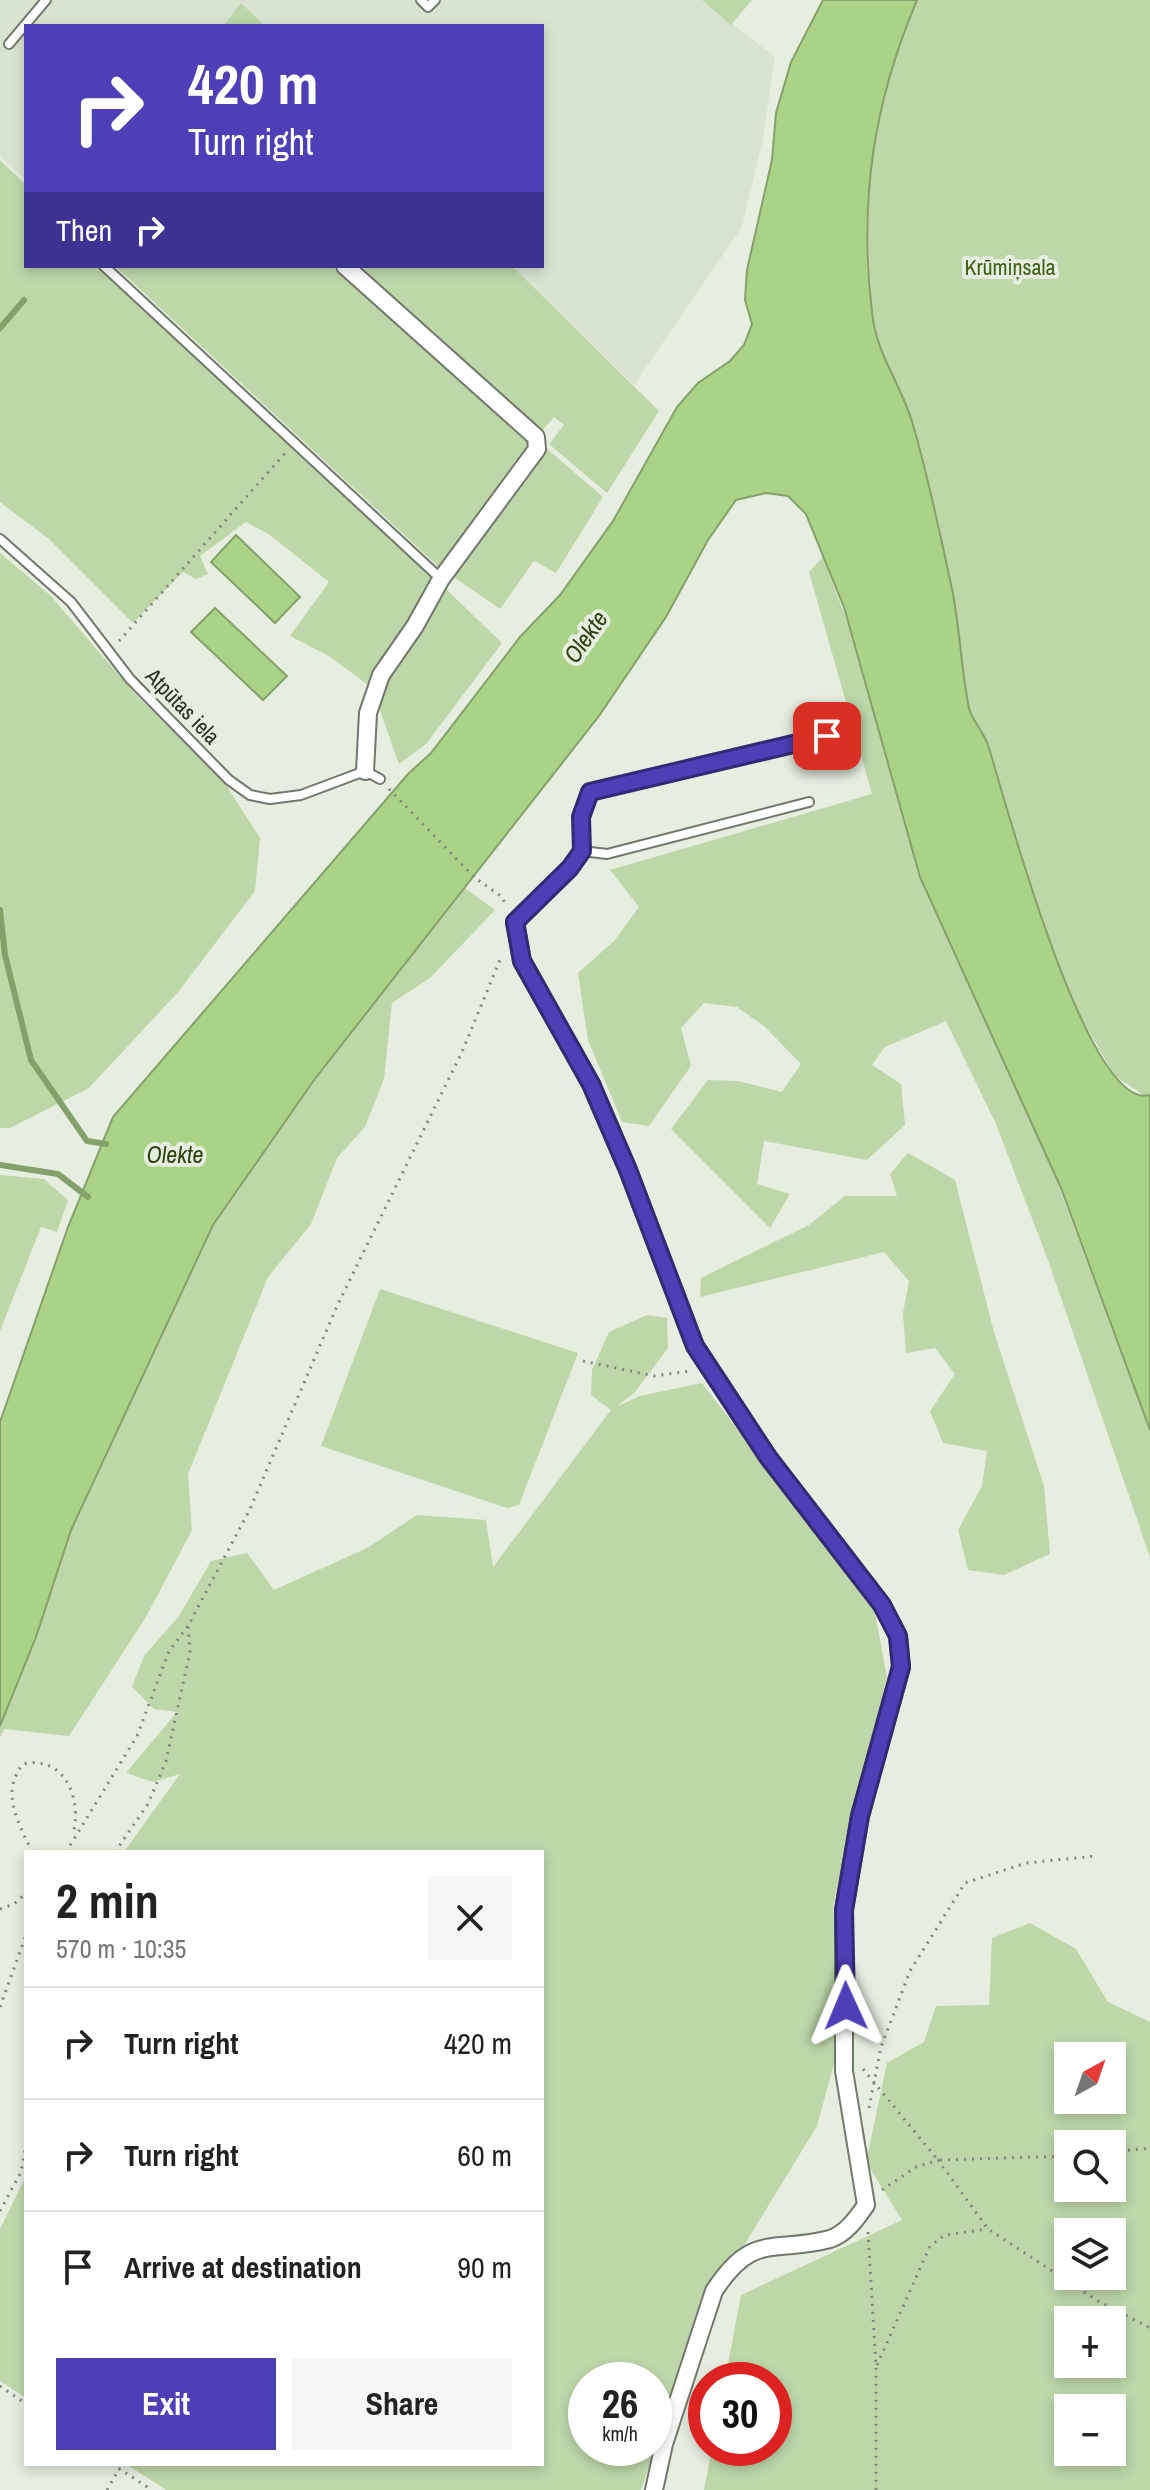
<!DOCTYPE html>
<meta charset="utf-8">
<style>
:root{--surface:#fff;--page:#f6f6f6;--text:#222;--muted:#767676;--line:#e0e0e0;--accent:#4d40b7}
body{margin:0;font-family:"Archivo Narrow",sans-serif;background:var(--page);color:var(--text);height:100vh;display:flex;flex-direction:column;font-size:30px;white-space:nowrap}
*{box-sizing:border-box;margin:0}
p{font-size:26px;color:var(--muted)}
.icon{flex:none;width:44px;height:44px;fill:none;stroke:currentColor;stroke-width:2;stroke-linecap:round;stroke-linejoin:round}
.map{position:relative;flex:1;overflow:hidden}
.details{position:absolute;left:24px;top:1850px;width:520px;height:616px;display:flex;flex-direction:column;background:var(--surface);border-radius:0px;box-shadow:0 4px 12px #0003}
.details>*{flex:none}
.hud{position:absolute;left:24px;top:24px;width:520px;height:244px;border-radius:0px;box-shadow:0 4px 12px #0003;background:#4d40b7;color:#fff;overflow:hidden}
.needle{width:52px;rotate:40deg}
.tools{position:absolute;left:1054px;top:2042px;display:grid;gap:16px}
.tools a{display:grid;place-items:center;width:72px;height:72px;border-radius:0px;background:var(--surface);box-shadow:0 4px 12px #0003;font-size:40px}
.speed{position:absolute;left:568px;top:2362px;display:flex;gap:16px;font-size:40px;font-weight:700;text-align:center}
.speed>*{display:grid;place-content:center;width:104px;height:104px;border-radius:50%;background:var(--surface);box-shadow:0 4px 12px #0003;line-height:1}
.speed small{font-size:20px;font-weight:400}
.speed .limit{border:12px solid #d22;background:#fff;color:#111}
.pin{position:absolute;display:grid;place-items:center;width:68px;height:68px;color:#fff;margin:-34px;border-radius:16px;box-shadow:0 4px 12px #0006}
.me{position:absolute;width:88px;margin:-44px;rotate:359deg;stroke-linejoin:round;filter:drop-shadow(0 0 6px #0008)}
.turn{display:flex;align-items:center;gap:28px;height:168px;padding:0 32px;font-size:36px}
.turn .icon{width:104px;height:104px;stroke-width:2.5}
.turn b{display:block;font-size:56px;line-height:68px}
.then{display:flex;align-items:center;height:76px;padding:0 32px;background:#0003;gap:16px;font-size:30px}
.round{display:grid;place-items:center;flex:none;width:84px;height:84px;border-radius:0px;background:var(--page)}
.headline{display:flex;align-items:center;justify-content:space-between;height:136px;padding:0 32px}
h1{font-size:48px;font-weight:700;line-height:60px}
.action{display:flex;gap:16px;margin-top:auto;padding:16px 32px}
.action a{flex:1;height:92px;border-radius:0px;background:var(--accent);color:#fff;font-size:32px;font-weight:700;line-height:92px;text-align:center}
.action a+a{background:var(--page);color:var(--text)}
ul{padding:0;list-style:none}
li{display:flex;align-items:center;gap:24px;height:112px;padding:0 32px;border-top:2px solid var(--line)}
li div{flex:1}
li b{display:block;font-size:30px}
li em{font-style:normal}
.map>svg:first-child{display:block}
</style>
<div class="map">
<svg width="1150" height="2490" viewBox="0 0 1150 2490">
<rect width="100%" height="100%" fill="#e6eee0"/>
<polygon fill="#d8e4d0" points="0,0 702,0 775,57 763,138 742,227 634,385 512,266 542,266 542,26 265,26 241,3 223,26 26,26 26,180 0,156"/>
<g fill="#bdd7a9" fill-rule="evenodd">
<polygon points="702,0 752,0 731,25"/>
<polygon points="917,0 1150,0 1150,1095 1146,1097 1114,1075 1079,1014 1039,916 987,741 970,712 939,523 913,424 880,355 872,317 867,203 872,144 900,40"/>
<polygon points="241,3 265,26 223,26"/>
<polygon points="0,160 26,185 26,266 110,266 502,643 426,744 399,764 372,688 329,656 290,636 329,582 270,535 246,522 200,556 208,574 196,579 183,572 133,623 49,539 0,502"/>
<polygon points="115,266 331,266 530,444 441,569"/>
<polygon points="356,266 512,266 659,411 607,493 549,444 564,425 554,417 541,432"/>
<polygon points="545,447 603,497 556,573 534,561 500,609 454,577"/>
<polygon points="0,553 51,596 135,694 223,780 260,838 255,891 179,991 89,1088 10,1128 0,1128"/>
<polygon points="823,557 1150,1430 1150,1557 1049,1263 996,1124 946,1021 885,1047 872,1065 901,1084 905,1125 867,1160 764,1141 757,1184 790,1194 770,1228 671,1129 708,1080 738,1081 782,1092 801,1064 764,1026 737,1007 704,1003 681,1028 691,1066 649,1126 622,1122 588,1040 578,973 614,941 639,907 610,870 872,794 809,572"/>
<polygon points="465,888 495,910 430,978 392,1003 384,1079 365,1127 337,1158 311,1224 268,1277 188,1474 192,1530 146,1617 69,1736 4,1729 0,1738 0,1726 36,1637 71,1530 213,1225 314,1080"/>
<polygon points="908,1153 955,1180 994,1332 1044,1486 1050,1554 1004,1575 968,1570 958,1530 982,1486 987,1451 943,1443 930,1411 955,1374 935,1348 906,1353 903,1313 909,1281 884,1252 700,1297 701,1278 809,1225 845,1196 897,1196 890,1174"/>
<polygon points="0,1175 44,1179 68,1200 57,1232 41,1227 0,1331"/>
<polygon points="380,1289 578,1353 519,1505 507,1508 321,1446"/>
<path d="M 647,1315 L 667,1318 L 668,1348 L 635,1392 L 616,1407 L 640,1396 L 702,1383 L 874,1608 L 887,1677 L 833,1906 L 841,2038 L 817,2126 L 740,2252 L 710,2286 L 641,2490 L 166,2490 L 126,2464 L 542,2464 L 542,1852 L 124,1852 L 180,1774 L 153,1782 L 126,1773 L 177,1712 L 154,1709 L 132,1687 L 144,1656 L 179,1616 L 211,1561 L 247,1553 L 274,1590 L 369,1547 L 417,1515 L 486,1520 L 493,1567 L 611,1410 L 591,1395 L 592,1370 L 609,1332 ZM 586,2380 L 654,2380 L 654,2448 L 586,2448 Z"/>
<path d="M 1030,1923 L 1076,1949 L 1108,2002 L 1150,2022 L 1150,2490 L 704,2490 L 712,2448 L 774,2448 L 774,2380 L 725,2380 L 741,2295 L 902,2220 L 866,2162 L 887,2063 L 924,2042 L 936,2006 L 989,2005 L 992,1938 ZM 1068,2056 L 1112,2056 L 1112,2100 L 1068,2100 ZM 1068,2144 L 1112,2144 L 1112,2188 L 1068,2188 ZM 1068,2232 L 1112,2232 L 1112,2276 L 1068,2276 ZM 1068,2320 L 1112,2320 L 1112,2364 L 1068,2364 ZM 1068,2408 L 1112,2408 L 1112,2452 L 1068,2452 Z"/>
<polygon points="26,2176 26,2398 0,2381 0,2229"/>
</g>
<g fill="#aad388" stroke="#84a16b" stroke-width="2">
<path d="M 823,0 L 917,0 C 873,104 859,200 872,312 C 876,355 902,385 913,425 C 929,479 940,534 952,589 C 960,628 961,669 969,708 C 972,721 984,732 988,745 C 1003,792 1087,1114 1150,1095 L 1150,1430 L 1061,1188 L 920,877 L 844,607 L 806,514 L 788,496 L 766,493 L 736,500 L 708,540 L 666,617 L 599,716 L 314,1080 L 213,1225 L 71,1530 L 36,1637 L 0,1726 L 0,1422 L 68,1227 L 113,1117 L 408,774 L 431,753 L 520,637 L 560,595 L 613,521 L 677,407 L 698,383 L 730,361 L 744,345 L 752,324 L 745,300 L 747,270 L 772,160 L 776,113 L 791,62 Z"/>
<polygon points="236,535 300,597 275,623 211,562"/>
<polygon points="215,608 287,676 263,700 191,632"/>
</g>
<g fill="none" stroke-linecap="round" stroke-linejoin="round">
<g stroke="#84a16b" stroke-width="6">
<polyline points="0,328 24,300"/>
<polyline points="0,910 5,955 31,1060 87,1141 106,1144"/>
<polyline points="0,1165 58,1174 88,1197"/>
</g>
<g stroke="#71786c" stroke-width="12">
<g id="lane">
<polyline points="421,0 428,7 435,0"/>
<polyline points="9,44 46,0"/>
<polyline points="104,266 440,578"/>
<polyline points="0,539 71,602 130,679 229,780 250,795 270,799 301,795 365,771 380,779"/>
<polyline points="582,851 581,817 590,792 827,736"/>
<polyline points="515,922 570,868 582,851 607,854 809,802"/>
</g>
</g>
<g stroke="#71786c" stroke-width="20">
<g id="street">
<polyline points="345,266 536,437 537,449 441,579 415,626 381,675 368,713 365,771"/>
<path d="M 515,922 L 522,961 L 591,1084 L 628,1170 L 695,1346 L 768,1457 L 882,1605 L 898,1636 L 901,1667 L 860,1816 L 844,1910 L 844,2071 L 866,2205 C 857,2218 846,2234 830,2239 C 773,2254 753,2231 714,2291 L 664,2444 L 654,2490"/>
</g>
</g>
<g stroke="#81867d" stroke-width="3" stroke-dasharray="2 6" stroke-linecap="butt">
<polyline points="119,641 286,452"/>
<polyline points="389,789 474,877 502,897 507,907"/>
<polyline points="583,1361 654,1376 690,1371"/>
<path d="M 32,1852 C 18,1821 0,1793 23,1764 C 66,1755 82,1800 73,1834"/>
<polyline points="66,1852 137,1736 169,1651 188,1626"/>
<polyline points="115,1852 148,1804 166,1761 190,1652 188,1626 250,1509 337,1306 462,1052 502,955"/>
<polyline points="0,1909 14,1904 26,1893"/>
<polyline points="0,2007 26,1935"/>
<polyline points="863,2069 938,2160 1068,2156"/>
<polyline points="869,2108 881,2047 910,1971 965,1883 1026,1863 1096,1856"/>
<polyline points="1112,2152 1150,2148"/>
<polyline points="882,2190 916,2167 938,2160 988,2229 1098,2301 1150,2328"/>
<polyline points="0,2211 21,2172 26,2145"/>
<polyline points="868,2232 876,2367 876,2490"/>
<polyline points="877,2365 930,2246 945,2235 988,2229"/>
<polyline points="0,2386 26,2404"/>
<polyline points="112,2464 152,2490"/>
<polyline points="107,2490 119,2469"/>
</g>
<use href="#lane" stroke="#fff" stroke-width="8"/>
<use href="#street" stroke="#fff" stroke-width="16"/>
</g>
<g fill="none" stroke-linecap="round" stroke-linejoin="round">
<g stroke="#322a77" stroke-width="20">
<polyline id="route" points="827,736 590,792 581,817 582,851 570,868 515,922 522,961 591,1084 628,1170 695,1346 768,1457 882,1605 898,1636 901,1667 860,1816 844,1910 846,2006"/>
</g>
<use href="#route" stroke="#4d40b7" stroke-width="14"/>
</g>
<g text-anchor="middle" stroke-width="8" stroke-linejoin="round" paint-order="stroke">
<g font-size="22" fill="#3b5f10" stroke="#e6eee0">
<text x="1010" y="275">Krūmiņsala</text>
</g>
<g font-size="22" fill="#2a2d28" stroke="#e6eee0">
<text transform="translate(183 706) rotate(46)" y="8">Atpūtas iela</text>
</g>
<g font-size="24" font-style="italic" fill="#2c4510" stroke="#e6eee0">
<text transform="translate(586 637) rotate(-55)" y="8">Olekte</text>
<text x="175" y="1163">Olekte</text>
</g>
</g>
</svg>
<div class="tools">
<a><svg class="needle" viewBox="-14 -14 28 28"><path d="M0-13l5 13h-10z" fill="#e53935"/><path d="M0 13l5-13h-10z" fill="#767676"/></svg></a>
<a><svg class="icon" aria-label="search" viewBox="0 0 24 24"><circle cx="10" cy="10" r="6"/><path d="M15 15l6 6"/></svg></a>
<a><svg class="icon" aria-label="layers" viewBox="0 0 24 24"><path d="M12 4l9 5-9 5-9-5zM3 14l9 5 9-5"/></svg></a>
<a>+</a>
<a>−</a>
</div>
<div class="speed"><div>26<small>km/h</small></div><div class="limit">30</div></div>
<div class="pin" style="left:827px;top:736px;background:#d93025"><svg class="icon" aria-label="arrive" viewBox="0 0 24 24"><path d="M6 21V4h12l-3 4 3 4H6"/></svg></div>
<svg class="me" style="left:846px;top:2006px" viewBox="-20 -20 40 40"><path d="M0-17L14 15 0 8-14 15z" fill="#4d40b7" stroke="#fff" stroke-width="4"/></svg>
<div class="hud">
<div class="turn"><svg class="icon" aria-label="right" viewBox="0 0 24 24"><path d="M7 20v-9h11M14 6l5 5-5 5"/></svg><div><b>420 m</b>Turn right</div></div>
<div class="then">Then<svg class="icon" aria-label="right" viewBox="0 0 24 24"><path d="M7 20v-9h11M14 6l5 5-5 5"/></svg></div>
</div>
<section class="details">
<div class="headline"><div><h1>2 min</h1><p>570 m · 10:35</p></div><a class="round"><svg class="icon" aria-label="close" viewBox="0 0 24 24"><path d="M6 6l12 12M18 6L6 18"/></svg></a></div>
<ul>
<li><svg class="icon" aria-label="right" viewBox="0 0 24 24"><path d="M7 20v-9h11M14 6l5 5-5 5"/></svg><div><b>Turn right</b></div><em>420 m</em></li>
<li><svg class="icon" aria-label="right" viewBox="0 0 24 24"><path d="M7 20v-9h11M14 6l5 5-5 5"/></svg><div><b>Turn right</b></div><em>60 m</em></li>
<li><svg class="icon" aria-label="arrive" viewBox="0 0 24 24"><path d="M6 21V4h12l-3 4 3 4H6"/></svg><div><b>Arrive at destination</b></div><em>90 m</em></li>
</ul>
<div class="action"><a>Exit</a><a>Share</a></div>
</section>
</div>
